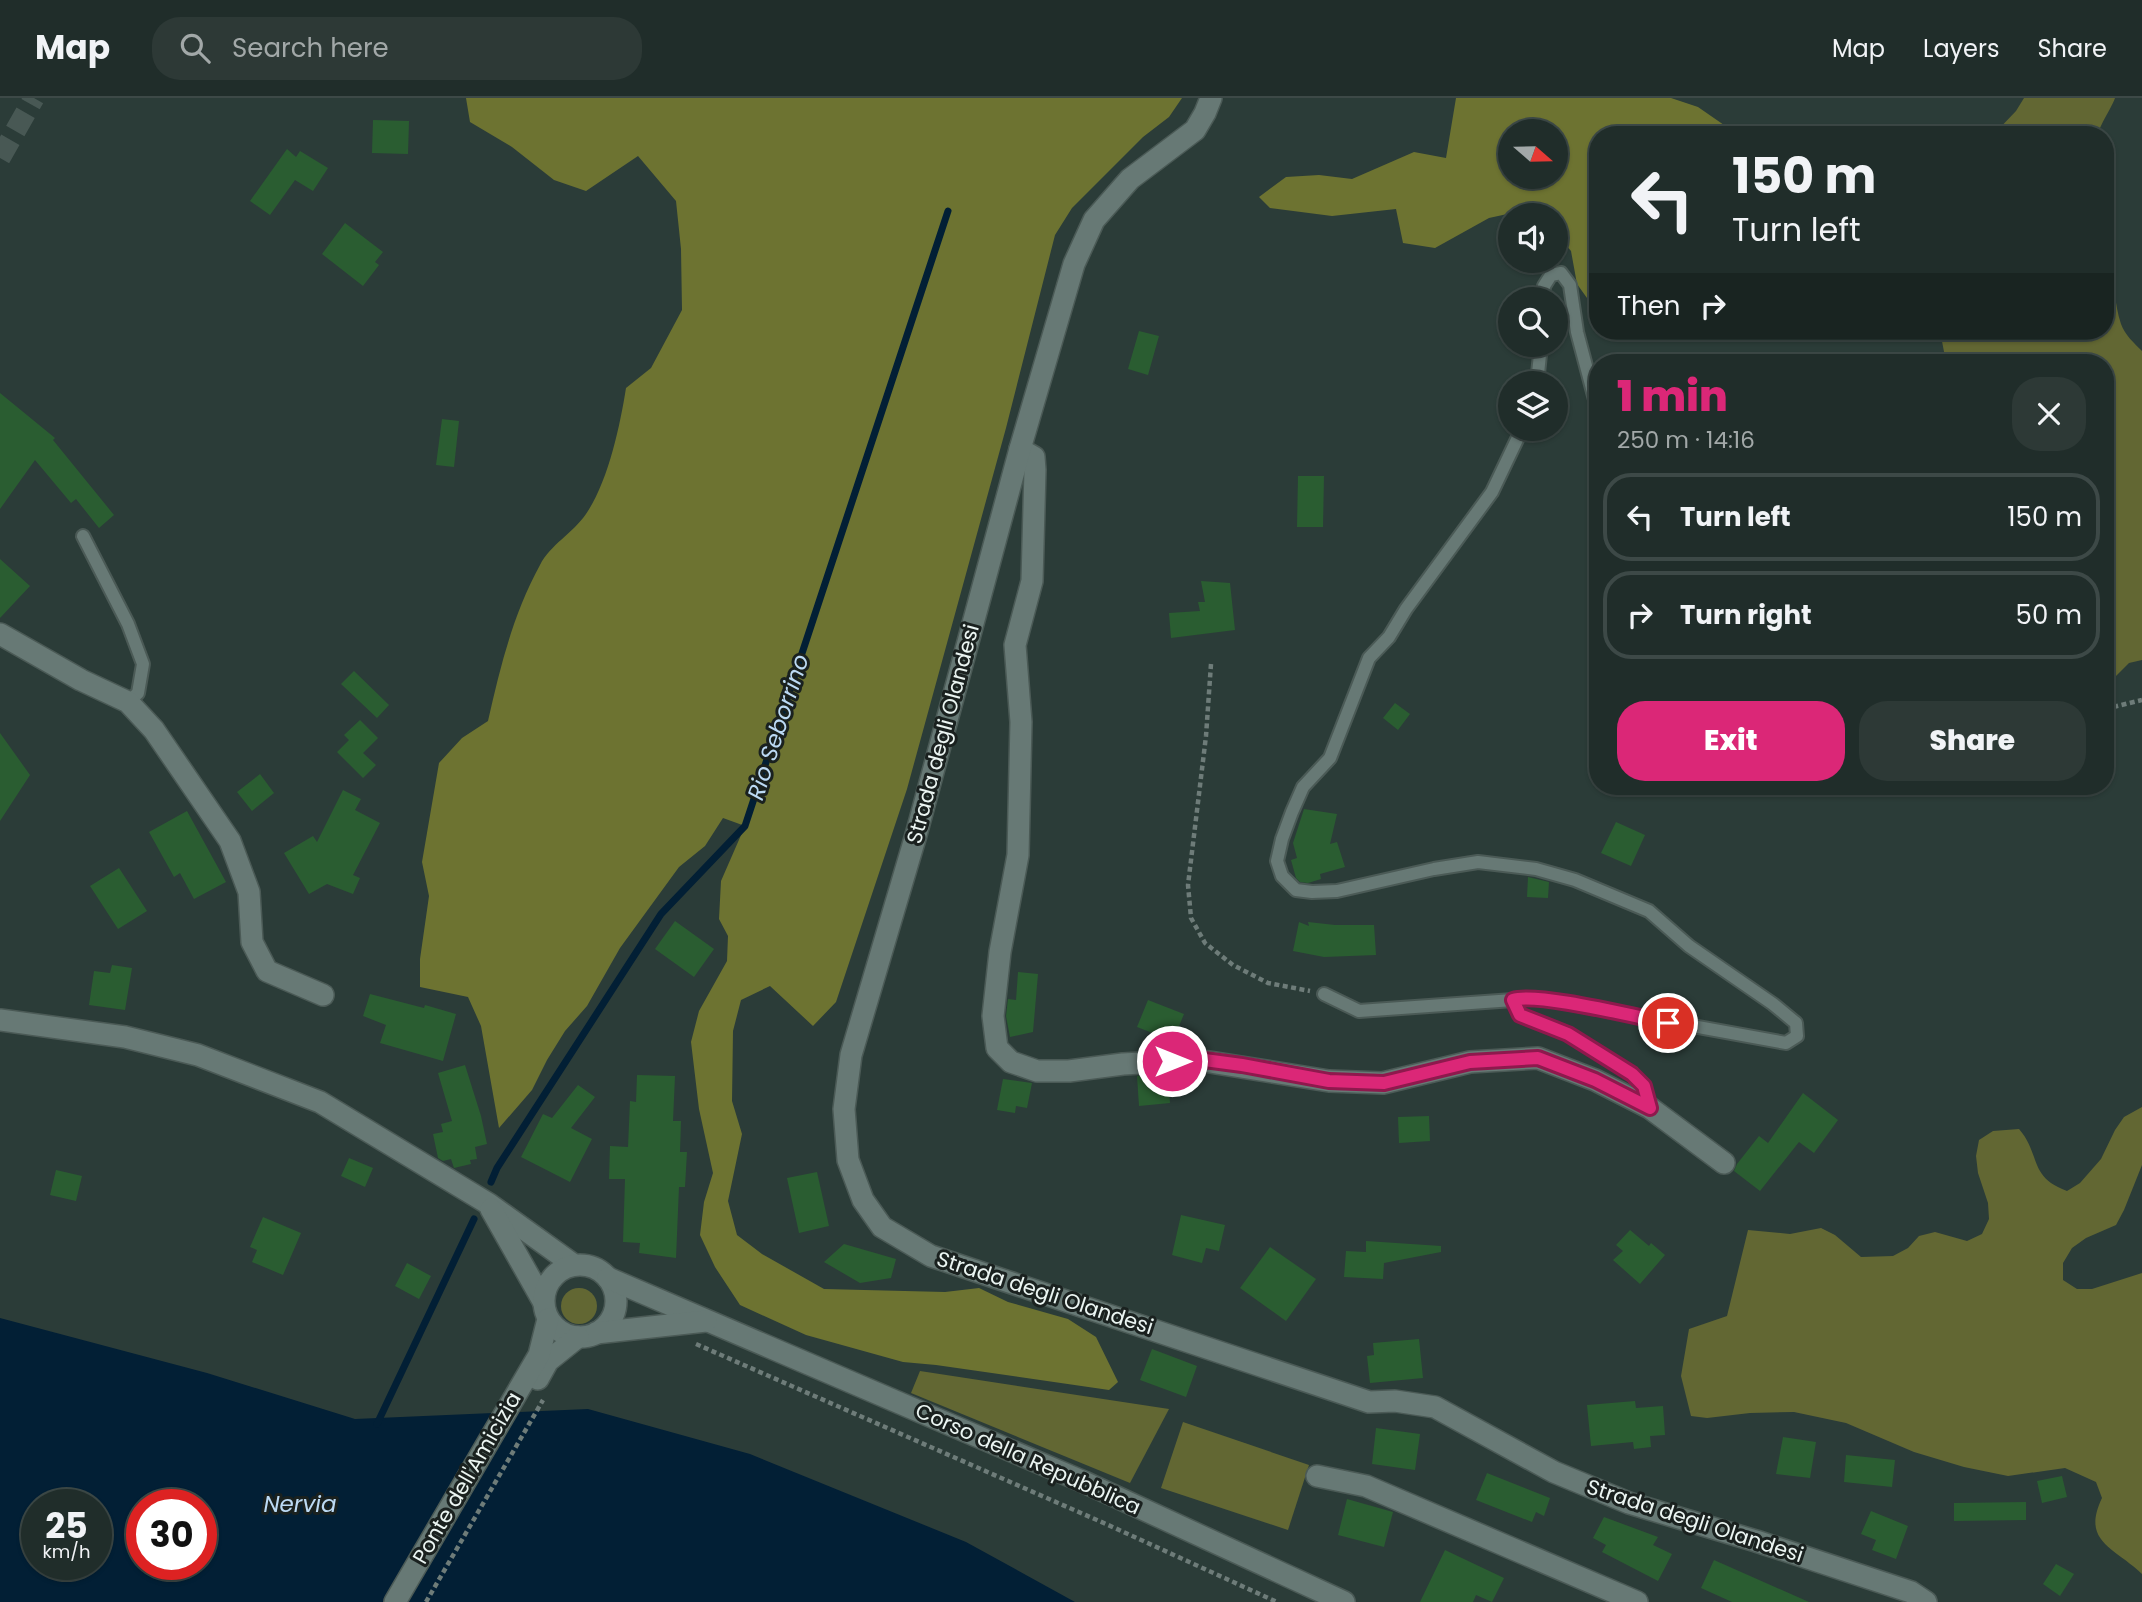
<!DOCTYPE html>
<meta charset="utf-8">
<style>
:root{--surface:#202d2a;--page:#2d3936;--text:#f1f3f6;--muted:#a2a8a8;--line:#3d4947;--accent:#db2777}
body{margin:0;font-family:Poppins,sans-serif;background:var(--page);color:var(--text);height:100vh;display:flex;flex-direction:column;font-size:26px;white-space:nowrap}
*{box-sizing:border-box;margin:0}
p{font-size:23px;color:var(--muted)}
.icon{flex:none;width:38px;height:38px;fill:none;stroke:currentColor;stroke-width:2;stroke-linecap:round;stroke-linejoin:round}
.map{position:relative;flex:1;overflow:hidden}
.panel{position:absolute;left:1589px;top:256px;width:525px;height:441px;display:flex;flex-direction:column;background:var(--surface);border-radius:28px;box-shadow:0 2px 5px #0004,0 0 0 2px var(--line)}
.panel>*{flex:none}
.top-card{position:absolute;left:1589px;top:28px;width:525px;height:214px;border-radius:28px;box-shadow:0 2px 5px #0004,0 0 0 2px var(--line);background:#202d2a;color:var(--text);overflow:hidden}
.needle{width:46px;rotate:110deg}
.controls{position:absolute;left:1498px;top:21px;display:grid;gap:14px}
.controls a{display:grid;place-items:center;width:70px;height:70px;border-radius:50%;background:var(--surface);box-shadow:0 2px 5px #0004,0 0 0 2px var(--line);font-size:35px}
.speed{position:absolute;left:21px;top:1391px;display:flex;gap:14px;font-size:35px;font-weight:700;text-align:center}
.speed>*{display:grid;place-content:center;width:91px;height:91px;border-radius:50%;background:var(--surface);box-shadow:0 2px 5px #0004,0 0 0 2px var(--line);line-height:1}
.speed small{font-size:18px;font-weight:400}
.speed .limit{border:10px solid #d22;background:#fff;color:#111}
.pin{position:absolute;display:grid;place-items:center;width:60px;height:60px;color:#fff;margin:-30px;border:4px solid #fff;border-radius:50%;box-shadow:0 2px 7px #0007}
.me{position:absolute;width:77px;margin:-38px;rotate:90deg;stroke-linejoin:round;filter:drop-shadow(0 0 5px #0008)}
.turn{display:flex;align-items:center;gap:24px;height:147px;padding:0 28px;font-size:32px}
.turn .icon{width:91px;height:91px;stroke-width:2.5}
.turn b{display:block;font-size:49px;line-height:60px}
.then{display:flex;align-items:center;height:66px;padding:0 28px;background:#0003;gap:14px;font-size:26px}
.round{display:grid;place-items:center;flex:none;width:74px;height:74px;border-radius:28px;background:var(--page)}
.headline{display:flex;align-items:center;justify-content:space-between;height:119px;padding:0 28px}
h1{font-size:42px;font-weight:800;line-height:52px;color:var(--accent)}
.button{display:flex;gap:14px;margin-top:auto;padding:14px 28px}
.button a{flex:1;height:80px;border-radius:28px;background:var(--accent);color:#fff;font-size:28px;font-weight:800;line-height:80px;text-align:center}
.button a+a{background:var(--page);color:var(--text)}
ul{padding:0;list-style:none}
li{display:flex;align-items:center;gap:21px;height:88px;margin:0 14px 10px;padding:0 14px;border:4px solid var(--line);border-radius:28px}
li div{flex:1}
li b{display:block;font-size:26px}
li em{font-style:normal}
header{display:flex;align-items:center;gap:42px;box-sizing:border-box;height:98px;padding:0 35px;background:var(--surface);border-bottom:2px solid var(--line)}
header strong{font-size:33px}
nav{display:flex;gap:38px;margin-inline-start:auto;font-size:24px}
.search{width:490px;height:63px;background:var(--page);display:flex;align-items:center;gap:18px;box-sizing:border-box;padding:0 24px;border-radius:28px;color:var(--muted);font-size:26px}
.map>svg:first-child{display:block}
</style>
<header>
<strong>Map</strong>
<div class="search"><svg class="icon" aria-label="search" viewBox="0 0 24 24"><circle cx="10" cy="10" r="6"/><path d="M15 15l6 6"/></svg>Search here</div>
<nav><a>Map</a><a>Layers</a><a>Share</a></nav>
</header>
<div class="map">
<svg width="2142" height="1504" viewBox="0 0 2142 1504">
<rect width="100%" height="100%" fill="#2b3c38"/>
<g fill="#626733">
<path d="M 2024,0 L 2115,0 C 2111,11 2099,28 2098,37 L 1993,37 L 2016,13 Z"/>
<path d="M 2105,165 C 2116,185 2114,205 2121,226 C 2125,237 2134,245 2142,253 L 2142,562 L 2129,565 L 2105,589 L 2105,264 L 1946,264 L 1940,233 L 2105,233 Z"/>
<path d="M 2142,1009 L 2142,1067 L 2124,1112 L 2116,1127 L 2086,1140 L 2072,1150 L 2063,1165 L 2063,1182 L 2077,1191 L 2092,1191 L 2142,1175 L 2142,1476 C 2114,1449 2081,1444 2102,1400 L 2096,1384 L 2065,1370 L 2008,1378 L 1964,1369 L 1914,1354 L 1846,1325 L 1794,1314 L 1750,1315 L 1707,1320 L 1691,1318 L 1681,1278 L 1689,1231 L 1727,1218 L 1748,1132 L 1790,1136 L 1821,1130 L 1835,1137 L 1861,1159 L 1893,1158 L 1908,1150 L 1919,1138 L 1935,1134 L 1967,1143 L 1982,1136 L 1989,1121 L 1988,1105 L 1978,1075 L 1976,1058 L 1979,1042 L 1993,1033 L 2019,1031 C 2041,1056 2028,1079 2067,1093 L 2080,1085 L 2101,1061 L 2115,1032 L 2124,1019 Z"/>
<circle cx="579" cy="1208" r="18"/>
<polygon points="920,1273 1169,1311 1130,1385 911,1295"/>
<polygon points="1183,1324 1309,1367 1288,1432 1161,1390"/>
</g>
<g fill="#6d7331" fill-rule="evenodd">
<path d="M 466,0 L 1182,0 L 1169,19 L 1143,39 L 1072,110 L 1055,137 L 1006,330 L 907,691 L 836,904 L 813,928 L 770,888 L 741,902 L 733,933 L 732,1003 L 742,1036 L 728,1103 L 737,1137 L 762,1156 L 824,1191 L 945,1194 L 979,1190 L 1008,1204 L 1068,1221 L 1096,1239 L 1118,1284 L 1109,1292 L 936,1267 L 903,1264 L 806,1237 L 740,1207 L 715,1169 L 700,1137 L 704,1104 L 713,1075 L 699,1011 L 691,944 L 699,913 L 727,863 L 728,838 L 719,821 L 721,783 L 745,728 L 723,720 L 705,748 L 679,769 L 620,850 L 587,908 L 565,933 L 547,962 L 532,992 L 499,1030 L 481,928 L 468,899 L 420,889 L 420,861 L 429,798 L 422,764 L 439,665 L 462,640 L 488,623 C 500,570 513,516 540,467 C 550,447 573,435 586,416 C 608,384 620,328 626,290 L 651,270 L 682,212 L 681,151 L 676,103 L 638,58 L 586,93 L 554,82 L 512,49 L 470,24 Z"/>
<path d="M 1456,0 L 1671,0 L 1698,9 L 1724,27 L 1747,37 L 1598,37 L 1598,194 L 1592,207 L 1577,186 L 1571,153 L 1556,135 L 1556,117 L 1529,117 L 1521,113 L 1489,120 L 1435,150 L 1403,145 L 1396,111 L 1332,118 L 1270,110 L 1259,99 L 1286,79 L 1319,77 L 1352,81 L 1414,54 L 1446,60 ZM 1510,33 L 1556,33 L 1556,79 L 1510,79 Z"/>
</g>
<path fill="#021f35" fill-rule="evenodd" d="M 0,1220 L 207,1275 L 355,1321 L 588,1311 L 750,1356 L 966,1444 L 1075,1504 L 0,1504 ZM 37,1407 L 96,1407 L 96,1466 L 37,1466 ZM 142,1407 L 201,1407 L 201,1466 L 142,1466 Z"/>
<g fill="none" stroke-linecap="round" stroke-linejoin="round">
<g stroke="#021f35" stroke-width="7">
<polyline points="491,1084 497,1070 661,816 745,728 948,113"/>
<polyline points="377,1326 474,1121"/>
</g>
</g>
<g fill="#2a5d31">
<polygon points="373,22 409,23 408,56 372,55"/>
<polygon points="287,51 296,59 300,53 328,70 313,93 295,82 270,117 250,103"/>
<polygon points="345,125 383,154 375,164 379,167 363,188 322,156"/>
<polygon points="1139,233 1159,238 1148,277 1128,271"/>
<polygon points="0,295 55,340 53,342 114,417 99,430 76,401 71,405 35,362 0,411"/>
<polygon points="442,321 459,323 454,369 436,367"/>
<polygon points="1298,378 1324,378 1323,429 1297,429"/>
<polygon points="0,461 30,488 0,520"/>
<polygon points="1201,483 1230,485 1235,532 1171,540 1169,515 1200,513 1198,504 1205,504"/>
<polygon points="354,573 389,607 377,620 341,586"/>
<polygon points="1395,605 1410,616 1398,632 1383,620"/>
<polygon points="360,622 378,640 363,655 376,667 363,680 337,654 349,642 344,637"/>
<polygon points="0,635 30,677 0,723"/>
<polygon points="260,676 274,695 252,713 237,694"/>
<polygon points="343,692 361,701 355,712 380,725 353,777 360,780 353,796 327,786 309,796 284,755 313,738 317,744"/>
<polygon points="1304,711 1337,716 1330,746 1337,744 1345,769 1320,776 1321,781 1308,785 1300,784 1296,780 1291,762 1297,760 1293,745"/>
<polygon points="187,713 226,784 194,801 180,775 174,779 149,734"/>
<polygon points="1616,724 1645,737 1631,768 1601,755"/>
<polygon points="119,770 147,813 118,831 90,788"/>
<polygon points="1528,779 1549,784 1548,800 1527,799"/>
<polygon points="675,823 714,851 694,879 655,851"/>
<polygon points="1299,824 1309,828 1308,824 1335,827 1374,827 1376,857 1324,859 1293,853"/>
<polygon points="112,867 132,870 125,912 89,907 94,873 110,875"/>
<polygon points="1018,874 1038,876 1033,934 1010,939 1006,918 1008,901 1016,902"/>
<polygon points="370,896 424,910 425,907 456,916 443,963 380,945 386,927 363,918"/>
<polygon points="1148,902 1184,916 1173,943 1137,929"/>
<polygon points="465,967 481,1018 487,1046 475,1049 477,1061 470,1062 471,1066 454,1070 451,1061 443,1063 438,1060 433,1036 443,1034 441,1026 452,1023 438,975"/>
<polygon points="637,977 675,978 673,1023 681,1023 680,1054 687,1054 685,1089 679,1089 676,1160 639,1155 640,1145 623,1144 625,1081 609,1081 610,1048 628,1049 630,1003 636,1004"/>
<polygon points="1168,977 1170,1005 1139,1008 1137,978"/>
<polygon points="1003,981 1032,985 1027,1010 1016,1008 1015,1015 997,1012"/>
<polygon points="578,987 595,999 571,1030 592,1041 570,1084 521,1059 543,1016 552,1020"/>
<polygon points="1803,995 1838,1022 1814,1055 1799,1044 1760,1093 1734,1073 1737,1066 1759,1038 1768,1045"/>
<polygon points="1429,1018 1430,1043 1399,1045 1398,1019"/>
<polygon points="349,1060 373,1070 365,1089 341,1078"/>
<polygon points="56,1072 82,1078 76,1103 50,1097"/>
<polygon points="817,1074 829,1128 799,1135 787,1080"/>
<polygon points="1181,1117 1225,1127 1219,1153 1206,1150 1202,1165 1172,1157"/>
<polygon points="263,1119 301,1135 283,1177 252,1164 257,1152 250,1149"/>
<polygon points="1630,1132 1649,1148 1651,1145 1665,1157 1640,1186 1613,1162 1623,1153 1616,1147"/>
<polygon points="1366,1143 1441,1148 1441,1154 1384,1165 1383,1181 1344,1179 1346,1153 1366,1154"/>
<polygon points="844,1146 896,1161 891,1180 860,1185 824,1164"/>
<polygon points="1270,1149 1316,1181 1286,1223 1240,1190"/>
<polygon points="407,1165 431,1178 419,1201 395,1188"/>
<polygon points="1419,1241 1423,1280 1370,1285 1367,1258 1374,1257 1373,1245"/>
<polygon points="1152,1251 1197,1268 1186,1299 1140,1282"/>
<polygon points="1635,1303 1636,1310 1663,1308 1665,1337 1650,1338 1651,1349 1634,1351 1633,1344 1591,1348 1587,1307"/>
<polygon points="1376,1330 1420,1336 1415,1372 1372,1366"/>
<polygon points="1783,1339 1816,1344 1810,1380 1776,1376"/>
<polygon points="1846,1357 1895,1362 1892,1389 1844,1384"/>
<polygon points="1487,1375 1550,1400 1544,1418 1536,1414 1532,1424 1476,1402"/>
<polygon points="2062,1378 2067,1399 2042,1405 2037,1383"/>
<polygon points="1347,1401 1393,1414 1384,1449 1338,1437"/>
<polygon points="2026,1404 2026,1422 1954,1423 1954,1405"/>
<polygon points="1871,1413 1908,1428 1896,1461 1872,1452 1876,1442 1861,1436"/>
<polygon points="1604,1419 1658,1439 1653,1447 1672,1456 1658,1483 1602,1454 1606,1447 1593,1440"/>
<polygon points="1445,1452 1504,1480 1492,1504 1476,1497 1473,1504 1420,1504"/>
<polygon points="1714,1462 1809,1504 1732,1504 1701,1490"/>
<polygon points="2056,1466 2074,1476 2060,1498 2043,1486"/>
</g>
<g fill="none" stroke-linecap="round" stroke-linejoin="round">
<polyline stroke="#485854" stroke-width="21" stroke-dasharray="21 10" stroke-linecap="butt" points="0,60 34,0"/>
<g stroke="#4b5a56" stroke-width="16">
<g id="lane">
<polyline points="1543,201 1544,188 1551,177 1561,175 1570,187 1577,234 1598,313"/>
<polyline points="1537,285 1541,247"/>
<polyline points="1522,331 1492,394 1406,511 1389,539 1369,560 1330,660 1303,689 1292,714 1282,741 1277,763 1282,778 1296,792 1312,794 1337,793 1434,771 1478,764 1536,771 1575,782 1649,813 1689,848 1773,906 1796,925 1797,938 1786,945 1544,901 1520,900 1513,902 1520,917 1568,936 1632,976 1644,988 1650,1010"/>
<polyline points="83,438 128,526 143,566 138,595 128,604"/>
<polyline points="1324,896 1359,913 1513,902"/>
</g>
</g>
<g stroke="#4b5a56" stroke-width="24">
<g id="street">
<polyline points="1020,351 1034,359 1035,372 1032,483 1015,547 1021,624 1018,757 1000,854 993,918 997,950 1011,964 1037,973 1069,973 1123,966 1197,962 1329,983 1383,985 1470,964 1538,960 1595,982 1650,1010 1724,1065"/>
<polyline points="0,536 81,582 128,604 154,632 230,743 249,794 252,844 267,873 323,897"/>
<polyline points="1317,1378 1366,1388 1637,1504"/>
</g>
</g>
<g stroke="#4b5a56" stroke-width="24">
<g id="secondary">
<polyline points="1211,0 1205,15 1195,32 1130,81 1094,122 1074,166 1020,351 916,737 851,957 844,1011 848,1062 863,1102 882,1129 931,1158 1369,1304 1395,1303 1435,1309 1554,1374 1629,1405 1756,1443 1911,1494 1926,1504"/>
<polyline points="0,922 125,939 198,957 320,1004 489,1106 574,1167"/>
<polyline points="491,1111 543,1203"/>
<circle cx="580" cy="1203" r="36"/>
<polyline points="608,1180 1084,1384 1344,1504"/>
<polyline points="596,1235 706,1223"/>
<polyline points="538,1281 548,1263 578,1239"/>
<polyline points="395,1504 539,1257 548,1221"/>
</g>
</g>
<g stroke="#6e7c79" stroke-width="4.5" stroke-dasharray="5 3.5" stroke-linecap="butt">
<polyline points="1211,566 1206,638 1188,787 1191,820 1205,845 1233,867 1268,885 1310,893"/>
<polyline points="2105,611 2142,602"/>
<polyline points="696,1246 1106,1426 1277,1504"/>
<polyline points="426,1504 543,1302"/>
</g>
<use href="#lane" stroke="#677975" stroke-width="12"/>
<use href="#street" stroke="#677975" stroke-width="21"/>
<use href="#secondary" stroke="#677975" stroke-width="21"/>
</g>
<g fill="none" stroke-linecap="round" stroke-linejoin="round">
<g stroke="#8e194d" stroke-width="18">
<path id="route" d="M 1172,963 L 1197,961 L 1242,967 L 1329,983 L 1384,985 L 1470,964 L 1538,960 L 1595,982 L 1650,1010 L 1644,988 L 1632,976 L 1568,936 L 1520,917 L 1513,902 C 1537,894 1636,919 1668,925"/>
</g>
<use href="#route" stroke="#db2777" stroke-width="12"/>
</g>
<g text-anchor="middle" stroke-width="6" stroke-linejoin="round" paint-order="stroke">
<g font-size="21" fill="#ebf5f2" stroke="#1a211f">
<text transform="translate(943 636) rotate(-75)" y="7">Strada degli Olandesi</text>
<text transform="translate(1045 1195) rotate(18)" y="7">Strada degli Olandesi</text>
<text transform="translate(1028 1361) rotate(24)" y="7">Corso della Repubblica</text>
<text transform="translate(467 1380) rotate(-60)" y="7">Ponte dell'Amicizia</text>
<text transform="translate(1695 1423) rotate(18)" y="7">Strada degli Olandesi</text>
</g>
<g font-size="23" font-style="italic" fill="#bcdaf4" stroke="#1a211f">
<text transform="translate(778 629) rotate(-72)" y="8">Rio Seborrino</text>
<text x="300" y="1414">Nervia</text>
</g>
</g>
</svg>
<div class="controls">
<a><svg class="needle" viewBox="-14 -14 28 28"><path d="M0-13l5 13h-10z" fill="#e53935"/><path d="M0 13l5-13h-10z" fill="#a2a8a8"/></svg></a>
<a><svg class="icon" aria-label="sound" viewBox="0 0 24 24"><path d="M4 9h4l5-4v14l-5-4H4zM17 9q2 3 0 6"/></svg></a>
<a><svg class="icon" aria-label="search" viewBox="0 0 24 24"><circle cx="10" cy="10" r="6"/><path d="M15 15l6 6"/></svg></a>
<a><svg class="icon" aria-label="layers" viewBox="0 0 24 24"><path d="M12 4l9 5-9 5-9-5zM3 14l9 5 9-5"/></svg></a>
</div>
<div class="speed"><div>25<small>km/h</small></div><div class="limit">30</div></div>
<div class="pin" style="left:1668px;top:925px;background:#d93025"><svg class="icon" aria-label="arrive" viewBox="0 0 24 24"><path d="M6 21V4h12l-3 4 3 4H6"/></svg></div>
<svg class="me" style="left:1172px;top:963px" viewBox="-20 -20 40 40"><circle r="17" fill="#db2777" stroke="#fff" stroke-width="3"/><path d="M0-11L8 9 0 5-8 9z" fill="#fff"/></svg>
<div class="top-card">
<div class="turn"><svg class="icon" aria-label="left" viewBox="0 0 24 24"><path d="M17 20v-9H6M10 6l-5 5 5 5"/></svg><div><b>150 m</b>Turn left</div></div>
<div class="then">Then<svg class="icon" aria-label="right" viewBox="0 0 24 24"><path d="M7 20v-9h11M14 6l5 5-5 5"/></svg></div>
</div>
<section class="panel">
<div class="headline"><div><h1>1 min</h1><p>250 m · 14:16</p></div><a class="round"><svg class="icon" aria-label="close" viewBox="0 0 24 24"><path d="M6 6l12 12M18 6L6 18"/></svg></a></div>
<ul>
<li><svg class="icon" aria-label="left" viewBox="0 0 24 24"><path d="M17 20v-9H6M10 6l-5 5 5 5"/></svg><div><b>Turn left</b></div><em>150 m</em></li>
<li><svg class="icon" aria-label="right" viewBox="0 0 24 24"><path d="M7 20v-9h11M14 6l5 5-5 5"/></svg><div><b>Turn right</b></div><em>50 m</em></li>
</ul>
<div class="button"><a>Exit</a><a>Share</a></div>
</section>
</div>
